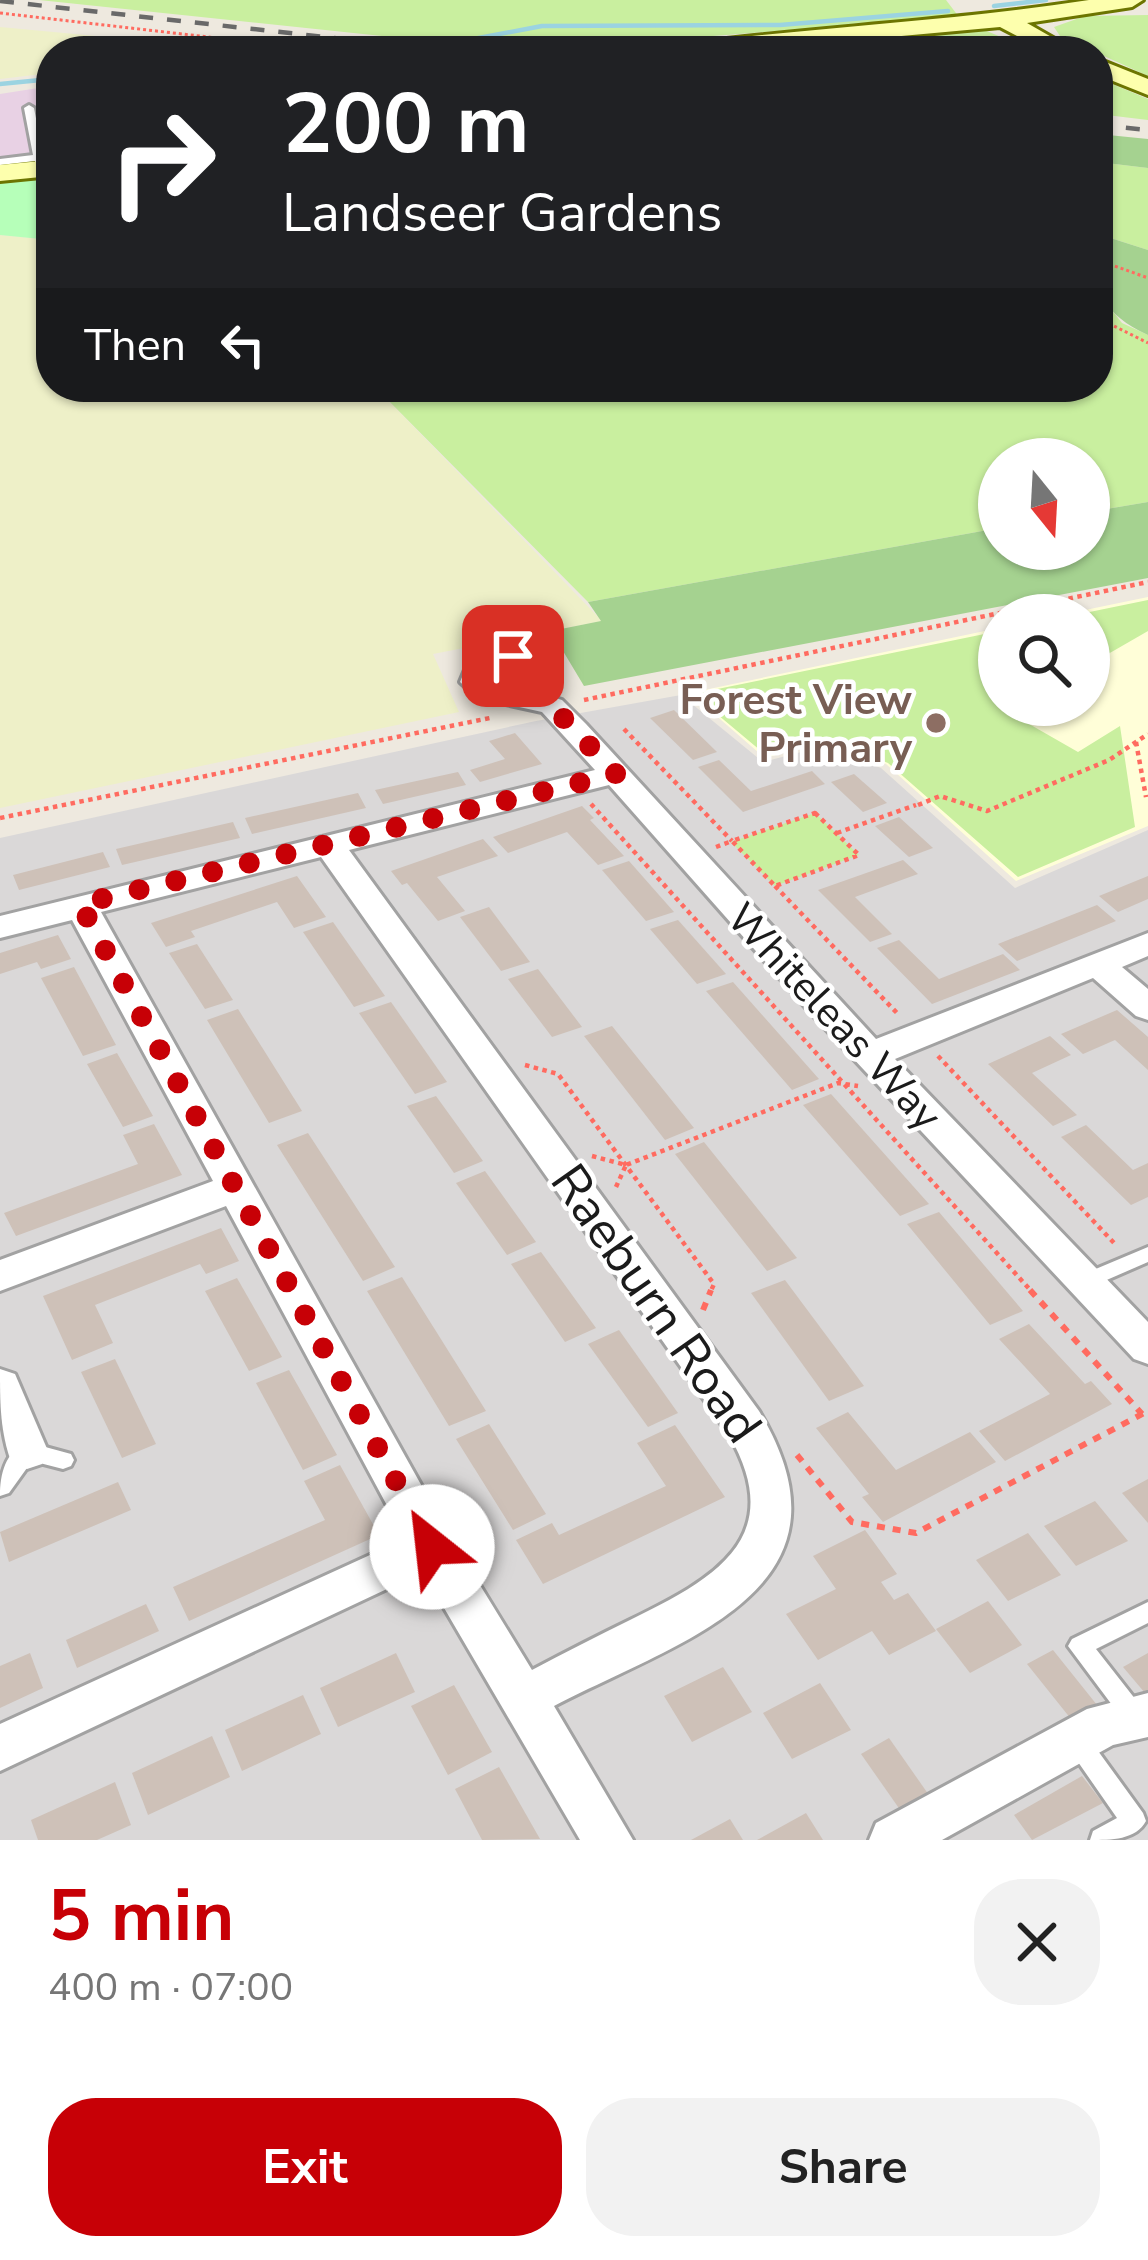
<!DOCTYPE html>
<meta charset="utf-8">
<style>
:root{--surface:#fff;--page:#f2f2f2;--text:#222;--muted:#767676;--accent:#c70006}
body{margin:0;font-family:"Nunito Sans",sans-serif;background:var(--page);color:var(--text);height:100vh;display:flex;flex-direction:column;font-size:45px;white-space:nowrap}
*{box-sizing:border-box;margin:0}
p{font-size:39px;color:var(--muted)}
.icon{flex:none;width:66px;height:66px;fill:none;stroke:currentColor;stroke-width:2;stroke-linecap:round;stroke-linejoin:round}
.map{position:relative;height:1840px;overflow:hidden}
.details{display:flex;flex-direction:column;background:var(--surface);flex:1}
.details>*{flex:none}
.guide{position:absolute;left:36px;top:36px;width:1077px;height:366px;border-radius:48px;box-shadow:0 3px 9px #0004;background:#202124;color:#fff;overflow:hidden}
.needle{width:78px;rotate:162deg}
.tools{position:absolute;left:978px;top:438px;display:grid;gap:24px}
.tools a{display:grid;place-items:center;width:132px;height:132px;border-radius:50%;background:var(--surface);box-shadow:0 3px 9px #0004;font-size:60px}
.pin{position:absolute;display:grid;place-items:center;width:102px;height:102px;color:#fff;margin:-51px;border-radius:24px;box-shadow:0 6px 18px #0006}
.me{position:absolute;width:132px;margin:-66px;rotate:331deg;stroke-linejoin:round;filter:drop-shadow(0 0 9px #0008)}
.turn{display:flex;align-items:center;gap:42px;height:252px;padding:0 48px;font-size:54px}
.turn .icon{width:156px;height:156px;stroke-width:2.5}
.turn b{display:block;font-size:84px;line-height:102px}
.then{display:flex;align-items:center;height:114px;padding:0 48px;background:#0003;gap:24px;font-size:45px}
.round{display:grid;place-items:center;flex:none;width:126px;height:126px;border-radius:48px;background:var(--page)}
.overview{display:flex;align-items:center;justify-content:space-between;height:204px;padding:0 48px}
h1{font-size:72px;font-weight:700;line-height:90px;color:var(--accent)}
.primary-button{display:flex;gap:24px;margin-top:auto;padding:24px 48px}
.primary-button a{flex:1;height:138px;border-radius:48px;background:var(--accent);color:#fff;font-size:48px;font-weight:700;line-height:138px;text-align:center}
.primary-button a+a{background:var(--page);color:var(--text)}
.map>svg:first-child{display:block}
</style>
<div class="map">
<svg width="1148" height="1840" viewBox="0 0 1148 1840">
<rect width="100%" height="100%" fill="#eee9df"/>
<polygon fill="#dad8d8" points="681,695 763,762 824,746 881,768 1015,888 1148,830 1148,1840 0,1840 0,838 536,721"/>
<polygon fill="#e8d1e4" points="51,86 51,161 0,166 0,94"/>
<polygon fill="#fffed8" points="1148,597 1148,826 1016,881 886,764 825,741 765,758 690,693 999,628 999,705 1089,705 1089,615 1061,615"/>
<g fill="#eef0c8">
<polygon points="0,27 96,36 96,51 51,51 51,73 0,79"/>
<polygon points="0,235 51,240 51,387 375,387 602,621 433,654 459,712 0,808"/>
</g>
<g fill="#c9ef9f">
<polygon points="39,0 946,0 959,17 713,36 634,51 524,51"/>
<polygon points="1148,15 1148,76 1060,36 1054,27 1085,16"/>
<polygon points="975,26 1034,51 706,51"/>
<polygon points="1098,78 1148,99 1148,120 1098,114"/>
<polygon points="1098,162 1148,168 1148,250 1098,234"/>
<polygon points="1098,293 1122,323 1148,335 1148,502 1089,512 1089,459 999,459 999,528 588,602 375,387 1098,387"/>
<polygon points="1148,600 1148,631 1089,665 1089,615 1075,615"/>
<polygon points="999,631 999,705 1018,705 1008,712 1078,752 1120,726 1135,827 1018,877 888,763 826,738 767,756 693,694"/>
<polygon points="815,813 859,855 775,886 731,842"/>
</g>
<g fill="#a5d290">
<polygon points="1098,134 1148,139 1148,168 1098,162"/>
<path d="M 1098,234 L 1148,250 L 1148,335 C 1095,310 1098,288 1098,234 Z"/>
<polygon points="1148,502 1148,578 584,686 551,631 601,621 588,602 999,528 999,549 1089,549 1089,512"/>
</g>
<polygon fill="#b6ffb9" points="51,174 51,240 0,235 0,179"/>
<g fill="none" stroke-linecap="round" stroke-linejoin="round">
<g stroke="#9bd3e1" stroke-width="4.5">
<polyline points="994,6 1046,0"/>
<polyline points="452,43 542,26 780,25 948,11"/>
<polyline points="0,84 51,79"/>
</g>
</g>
<g fill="#cec1b8">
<polygon points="674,710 717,752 693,760 650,718"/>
<polygon points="515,733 542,764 480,782 470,770 505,759 489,741"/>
<polygon points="719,760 751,791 812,771 825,784 743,812 698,767"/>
<polygon points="458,772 466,785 383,804 375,790"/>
<polygon points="854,774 887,803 863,812 831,782"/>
<polygon points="358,793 366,808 252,834 245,818"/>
<polygon points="582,806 594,818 590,820 624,856 598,865 567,832 508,853 493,837"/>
<polygon points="899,817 933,848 909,857 875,826"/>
<polygon points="233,822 240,838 122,865 116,849"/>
<polygon points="483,839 498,856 437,877 465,911 438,921 407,883 402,885 391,871"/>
<polygon points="103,852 110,867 19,890 13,875"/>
<polygon points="903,860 918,874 855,897 892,934 870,942 818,890"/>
<polygon points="629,861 674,912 646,921 602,870"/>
<polygon points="297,876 326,917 294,928 277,902 191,931 195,937 166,947 151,923"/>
<polygon points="1148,876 1148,899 1118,912 1099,896"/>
<polygon points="1097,905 1116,921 1017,961 998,944"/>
<polygon points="489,907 530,962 501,971 460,917"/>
<polygon points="678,920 726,974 697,984 650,929"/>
<polygon points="333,922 385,996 354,1007 303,932"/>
<polygon points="58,935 71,959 41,969 37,962 0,974 0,953"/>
<polygon points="899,940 939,979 1003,954 1020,970 932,1004 877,948"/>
<polygon points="197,944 233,1000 205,1009 169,953"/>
<polygon points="74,967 116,1045 83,1056 41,978"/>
<polygon points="538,969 582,1027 552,1037 508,979"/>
<polygon points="733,982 819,1079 792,1090 706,991"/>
<polygon points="391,1002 447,1082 415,1094 359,1013"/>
<polygon points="238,1009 302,1111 269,1123 207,1020"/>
<polygon points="1117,1010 1148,1037 1148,1070 1115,1040 1083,1054 1061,1034"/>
<polygon points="612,1026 694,1128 665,1140 584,1036"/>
<polygon points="1050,1036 1071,1055 1032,1073 1077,1115 1053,1126 988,1064"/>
<polygon points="117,1053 153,1116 123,1127 87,1064"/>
<polygon points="831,1094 929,1204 900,1216 803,1105"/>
<polygon points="436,1096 483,1161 454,1173 407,1106"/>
<polygon points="154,1124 182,1175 16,1236 4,1213 138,1164 123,1135"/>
<polygon points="1086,1125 1133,1170 1148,1163 1148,1197 1131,1205 1061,1137"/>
<polygon points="308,1133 395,1267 363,1281 277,1145"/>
<polygon points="704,1142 797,1258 767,1271 675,1154"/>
<polygon points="485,1171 536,1242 507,1255 456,1183"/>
<polygon points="939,1212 1023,1311 990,1325 907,1224"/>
<polygon points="221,1228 239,1261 206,1274 200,1264 95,1305 113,1343 72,1360 43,1296"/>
<polygon points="541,1252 596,1328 565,1342 511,1264"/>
<polygon points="402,1277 486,1411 449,1426 367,1291"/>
<polygon points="237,1278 282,1357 249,1371 205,1291"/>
<polygon points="785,1280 864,1386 829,1401 751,1293"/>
<polygon points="1029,1324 1085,1384 1091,1381 1112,1404 1005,1461 979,1431 1050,1394 999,1339"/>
<polygon points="619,1330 678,1413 648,1427 588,1344"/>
<polygon points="115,1359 156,1444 122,1458 81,1372"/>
<polygon points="289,1370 337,1455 303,1470 256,1383"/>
<polygon points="848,1412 896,1470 970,1432 996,1462 883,1522 862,1497 869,1494 816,1428"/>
<polygon points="489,1424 546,1514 513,1530 456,1439"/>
<polygon points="675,1425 725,1497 543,1584 516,1540 552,1523 559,1535 666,1486 637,1443"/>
<polygon points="340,1465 379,1535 189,1621 173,1587 325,1520 304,1481"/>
<polygon points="1148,1479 1148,1523 1122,1493"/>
<polygon points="118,1482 131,1510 9,1562 0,1532"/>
<polygon points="1095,1501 1128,1541 1076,1566 1044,1526"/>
<polygon points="865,1530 897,1574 881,1582 894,1600 908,1593 936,1631 889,1655 872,1631 818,1660 786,1614 836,1589 813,1556"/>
<polygon points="1028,1533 1061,1575 1008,1601 976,1560"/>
<polygon points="988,1601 1022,1645 970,1673 936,1629"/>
<polygon points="146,1604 159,1631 77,1668 66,1640"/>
<polygon points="1053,1650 1097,1705 1071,1719 1027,1664"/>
<polygon points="30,1653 43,1688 0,1708 0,1666"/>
<polygon points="396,1653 415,1692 338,1727 320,1688"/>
<polygon points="1148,1653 1148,1691 1145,1693 1123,1667"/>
<polygon points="723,1667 752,1712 692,1742 664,1696"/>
<polygon points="820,1683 851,1730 792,1759 763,1713"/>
<polygon points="454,1685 492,1752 448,1775 411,1706"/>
<polygon points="303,1695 321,1734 242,1771 225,1730"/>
<polygon points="212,1736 230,1777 148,1815 132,1773"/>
<polygon points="889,1738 931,1798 903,1814 861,1754"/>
<polygon points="499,1767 540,1839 482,1840 455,1789"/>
<polygon points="1082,1776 1103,1803 1032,1840 1014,1815"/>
<polygon points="115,1782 131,1825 97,1840 38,1840 31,1820"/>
<polygon points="806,1813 823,1840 757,1840"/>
<polygon points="730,1819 743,1840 691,1840"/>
</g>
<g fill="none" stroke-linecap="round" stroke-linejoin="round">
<g stroke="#a2a2a2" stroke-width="6">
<g id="lane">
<polygon points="29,105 34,108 43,155 46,157 46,169 41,172 36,169 35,161 0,165 0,159 33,155 24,108"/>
<polygon points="1148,1247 1148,1262 1086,1289 1079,1286 1076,1281 1079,1276"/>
<path d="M 27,1442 L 71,1454 L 74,1460 L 71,1466 L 63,1469 L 32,1461 L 9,1493 L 0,1496 C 0,1474 5,1452 27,1442 Z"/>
<polygon points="1148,1602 1148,1623 1096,1649 1143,1709 1147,1717 1143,1725 1135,1728 1127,1725 1068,1646 1072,1639"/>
<path d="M 1077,1730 L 1085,1733 L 1143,1813 L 1146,1821 C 1136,1840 1111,1840 1090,1840 L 1093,1831 L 1117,1818 L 1069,1749 L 1065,1741 L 1069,1733 Z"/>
</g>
</g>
<g stroke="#a2a2a2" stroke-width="6">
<g id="street">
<path d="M 513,648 L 551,662 L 558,674 L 546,695 L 562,700 L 586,724 L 876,1039 L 1148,933 L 1148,956 L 1122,967 L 1148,989 L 1148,1020 L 1136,1016 L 1093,978 L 895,1059 L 1148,1322 L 1148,1364 L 1134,1359 L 807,1009 L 609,785 L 349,850 L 759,1411 C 867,1590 680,1640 554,1706 L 633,1840 L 580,1840 L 423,1572 L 0,1771 L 0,1724 L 405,1539 L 226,1206 L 0,1291 L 0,1260 L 213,1181 L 72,920 L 0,938 L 0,916 L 595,770 L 542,712 L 478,698 L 460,682 L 470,658 ZM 510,665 L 529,673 L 525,683 L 504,687 L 489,680 L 492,669 ZM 321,857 L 729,1435 C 789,1539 713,1579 630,1620 C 597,1636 564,1653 532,1670 L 448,1533 L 101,912 Z"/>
<path d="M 0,1369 L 15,1374 L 48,1451 L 42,1464 L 27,1469 L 12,1464 C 0,1433 0,1403 0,1369 Z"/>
<polygon points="1148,1693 1148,1737 1113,1745 942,1840 869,1840 876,1823 1087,1709"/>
</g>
</g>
<g stroke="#6c7500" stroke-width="6">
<g id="secondary">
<path d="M 1089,0 L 1143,0 L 1132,7 L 1027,23 L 1076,51 L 1046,51 L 1000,27 L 738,51 L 670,51 L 682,44 C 818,27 954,21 1089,0 Z"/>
<polygon points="1098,59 1148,79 1148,95 1098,75"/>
<polygon points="51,160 51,176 0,181 0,165"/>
</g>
</g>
<g stroke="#ff6b60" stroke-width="3" stroke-dasharray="3 3" stroke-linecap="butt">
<polyline points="0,13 330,51"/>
<polyline points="1098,260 1148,278"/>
<polyline points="1098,318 1148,343"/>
</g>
<g stroke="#ff6b60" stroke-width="4.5" stroke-dasharray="4.5 4.5" stroke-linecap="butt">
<polyline points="584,700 1148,582"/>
<polyline points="624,729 732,841"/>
<polyline points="1136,742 1146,797"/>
<polyline points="591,804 1033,1293"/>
<polyline points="918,805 940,796 987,811 1109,760 1148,734"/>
<polygon points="815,813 859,855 775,886 732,841"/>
<polyline points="0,818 490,718"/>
<polyline points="837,833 916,805"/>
<polyline points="716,847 732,841"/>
<polyline points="775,886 897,1013"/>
<polyline points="938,1056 1115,1244"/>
<polyline points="525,1065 558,1074 714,1284 710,1293"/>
<polyline points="592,1156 626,1165 838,1083 858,1086"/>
<polyline points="616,1187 626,1165"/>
</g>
<g stroke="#ff6b60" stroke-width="6" stroke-dasharray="8 8" stroke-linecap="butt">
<polyline points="1030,1290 1142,1414"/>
<polyline points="703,1310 711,1290"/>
<polyline points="797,1455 852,1522 916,1533 1148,1411"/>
</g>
<use href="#lane" fill="#fff" fill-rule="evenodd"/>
<use href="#street" fill="#fff" fill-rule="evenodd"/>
<use href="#secondary" fill="#fdffad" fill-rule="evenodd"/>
<g stroke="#696969" stroke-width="4.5" stroke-dasharray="14 14" stroke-linecap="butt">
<polyline points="0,1 452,51"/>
<polyline points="1098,125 1148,130"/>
</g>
</g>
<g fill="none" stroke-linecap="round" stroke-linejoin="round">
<polyline stroke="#c70006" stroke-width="21" stroke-dasharray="0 37.8" points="432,1547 80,904 616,774 552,706 541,668 513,656"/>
</g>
<circle fill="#8d6e63" stroke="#fff" stroke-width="4.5" cx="936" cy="723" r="12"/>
<g text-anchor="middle" stroke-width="9" stroke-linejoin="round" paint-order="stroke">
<g font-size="42" font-weight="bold" fill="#785e54" stroke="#fff" text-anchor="end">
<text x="912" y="714">Forest View<tspan x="912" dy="48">Primary</tspan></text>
</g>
<g font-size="42" fill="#1b1b1b" stroke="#fff">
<text transform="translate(835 1016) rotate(47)" y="15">Whiteleas Way</text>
</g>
<g font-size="51" fill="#1b1b1b" stroke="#fff">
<text transform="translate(657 1303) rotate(55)" y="18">Raeburn Road</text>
</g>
</g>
</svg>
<div class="tools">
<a><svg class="needle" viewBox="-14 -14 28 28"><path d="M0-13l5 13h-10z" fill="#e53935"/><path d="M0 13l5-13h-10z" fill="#767676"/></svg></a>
<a><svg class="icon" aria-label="search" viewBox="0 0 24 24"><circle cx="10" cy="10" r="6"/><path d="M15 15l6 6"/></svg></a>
</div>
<div class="pin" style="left:513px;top:656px;background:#d93025"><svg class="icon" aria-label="arrive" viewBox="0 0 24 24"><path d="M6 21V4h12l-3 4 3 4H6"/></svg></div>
<svg class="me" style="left:432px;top:1547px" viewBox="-20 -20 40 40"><circle r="19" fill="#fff"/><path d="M0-13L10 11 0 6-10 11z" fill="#c70006"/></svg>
<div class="guide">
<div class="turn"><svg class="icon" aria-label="right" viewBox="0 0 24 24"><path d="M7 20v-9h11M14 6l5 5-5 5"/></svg><div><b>200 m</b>Landseer Gardens</div></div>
<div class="then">Then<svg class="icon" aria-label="left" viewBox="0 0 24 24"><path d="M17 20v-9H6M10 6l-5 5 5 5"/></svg></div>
</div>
</div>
<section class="details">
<div class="overview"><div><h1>5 min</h1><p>400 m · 07:00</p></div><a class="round"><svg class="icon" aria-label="close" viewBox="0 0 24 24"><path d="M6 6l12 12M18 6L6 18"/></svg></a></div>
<div class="primary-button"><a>Exit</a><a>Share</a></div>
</section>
